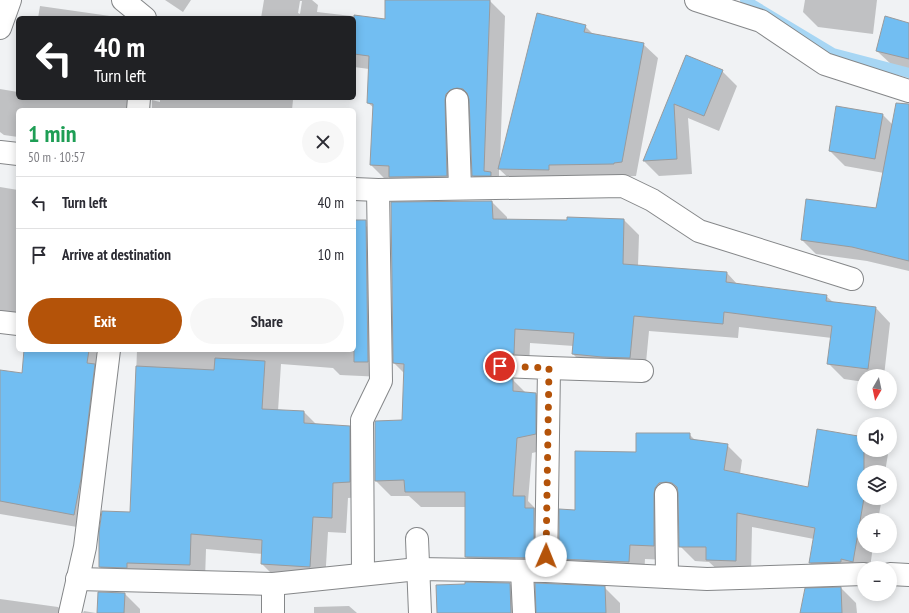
<!DOCTYPE html>
<meta charset="utf-8">
<style>
:root{--surface:#fff;--page:#f7f7f7;--text:#2b2b33;--muted:#7c7c81;--line:#e1e1e2;--accent:#b45309}
body{margin:0;font-family:"PT Sans Narrow",sans-serif;background:var(--page);color:var(--text);height:100vh;display:flex;flex-direction:column;font-size:15px;white-space:nowrap}
*{box-sizing:border-box;margin:0}
p{font-size:13px;color:var(--muted)}
.icon{flex:none;width:22px;height:22px;fill:none;stroke:currentColor;stroke-width:2;stroke-linecap:round;stroke-linejoin:round}
.map{position:relative;flex:1;overflow:hidden}
.details{position:absolute;left:16px;top:108px;width:340px;height:244px;display:flex;flex-direction:column;background:var(--surface);border-radius:6px;box-shadow:0 2px 10px #0003}
.details>*{flex:none}
.guide{position:absolute;left:16px;top:16px;width:340px;height:84px;border-radius:6px;box-shadow:0 2px 10px #0003;background:#202124;color:#fff;overflow:hidden}
.needle{width:26px;rotate:189deg}
.fabs{position:absolute;left:857px;top:369px;display:grid;gap:8px}
.fabs a{display:grid;place-items:center;width:40px;height:40px;border-radius:50%;background:var(--surface);box-shadow:0 2px 10px #0003;font-size:20px}
.pin{position:absolute;display:grid;place-items:center;width:34px;height:34px;color:#fff;margin:-17px;border:2px solid #fff;border-radius:50%;box-shadow:0 1px 4px #0007}
.me{position:absolute;width:44px;margin:-22px;rotate:1deg;stroke-linejoin:round;filter:drop-shadow(0 0 3px #0008)}
.turn{display:flex;align-items:center;gap:14px;height:84px;padding:0 12px;font-size:18px}
.turn .icon{width:52px;height:52px;stroke-width:2.5}
.turn b{display:block;font-size:28px;line-height:34px}
.round{display:grid;place-items:center;flex:none;width:42px;height:42px;border-radius:21px;background:var(--page)}
.summary{display:flex;align-items:center;justify-content:space-between;height:68px;padding:0 12px}
h1{font-size:24px;font-weight:600;line-height:30px;color:#1e9e55}
.button{display:flex;gap:8px;margin-top:auto;padding:8px 12px}
.button a{flex:1;height:46px;border-radius:24px;background:var(--accent);color:#fff;font-size:16px;font-weight:600;line-height:46px;text-align:center}
.button a+a{background:var(--page);color:var(--text)}
ul{padding:0;list-style:none}
li{display:flex;align-items:center;gap:12px;height:52px;padding:0 12px;border-top:1px solid var(--line)}
li div{flex:1}
li b{display:block;font-size:15px}
li em{font-style:normal}
.map>svg:first-child{display:block}
</style>
<div class="map">
<svg width="909" height="613" viewBox="0 0 909 613">
<rect width="100%" height="100%" fill="#f0f2f4"/>
<g fill="#0003" fill-rule="evenodd">
<polygon points="165,0 191,0 183,12"/>
<path d="M 264,0 L 312,0 L 318,5 L 317,12 L 386,20 L 490,1 L 505,16 L 500,162 L 585,26 L 594,35 L 643,44 L 658,58 L 636,176 L 513,182 L 499,169 L 499,180 L 488,191 L 473,176 L 471,103 L 465,105 L 462,191 L 386,180 L 371,165 L 374,108 L 368,103 L 369,69 L 354,67 L 354,18 L 261,18 ZM 300,1 L 302,1 L 300,14 L 298,13 Z"/>
<polygon points="805,0 877,0 873,34 818,27 803,12"/>
<polygon points="40,6 117,17 119,18 38,18"/>
<polygon points="909,24 909,70 893,66 877,51"/>
<polygon points="686,56 722,71 737,86 719,131 688,118 692,174 659,176 644,161"/>
<polygon points="0,89 18,92 18,98 128,98 140,110 18,110 18,137 4,135 0,132"/>
<polygon points="160,98 292,98 293,100 292,110 152,110 152,100 160,102"/>
<polygon points="837,107 883,115 898,130 909,150 909,271 867,261 816,254 802,240 877,209 884,173 845,166 830,151"/>
<polygon points="0,187 18,190 18,320 0,317"/>
<polygon points="492,202 507,217 507,220 568,221 624,220 639,235 638,266 727,273 738,285 826,296 833,302 875,307 890,323 884,376 864,376 864,382 844,379 829,364 832,338 739,327 738,338 649,331 645,373 588,369 573,354 574,346 530,343 529,369 505,375 504,380 513,380 526,393 536,394 551,409 550,449 532,453 528,501 540,513 548,573 481,572 466,557 466,507 421,507 409,496 391,496 376,481 376,423 403,420 404,373 394,363"/>
<polygon points="354,226 366,226 381,241 383,377 340,375 333,368 281,364 278,411 304,412 317,425 349,427 364,442 365,497 348,498 346,533 328,532 325,582 277,579 262,564 263,554 206,549 205,580 115,582 100,567 131,513 137,350 354,350"/>
<polygon points="25,350 87,350 96,352 111,367 89,529 0,514 0,371 22,375"/>
<polygon points="689,434 696,441 727,445 742,460 740,474 809,488 864,438 864,450 883,450 888,454 885,472 864,472 864,498 882,498 878,520 864,520 864,546 873,546 870,568 825,578 810,563 814,539 752,527 751,575 722,574 709,562 695,561 680,546 679,497 674,498 669,560 645,559 644,577 575,574 560,559 576,511 637,453"/>
<polygon points="510,584 525,599 526,613 438,613"/>
<polygon points="604,587 620,603 620,613 537,613"/>
<polygon points="841,588 856,603 857,613 802,613"/>
<polygon points="125,594 140,609 140,613 98,613"/>
<polygon points="0,599 58,607 64,613 0,613"/>
<polygon points="349,606 357,613 314,613 314,607"/>
<polygon points="84,611 96,613 83,613"/>
</g>
<g fill="none" stroke-linecap="round" stroke-linejoin="round">
<polyline stroke="#a7d6f4" stroke-width="10" points="745,0 833,53 909,73"/>
</g>
<g fill="#72bef2" stroke="#999b9d">
<polygon points="385,0 490,0 484,171 491,172 491,176 472,176 469,99 467,93 463,89 457,88 450,90 446,94 445,100 447,176 389,177 389,166 370,165 373,104 367,103 369,56 354,54 354,15 385,19"/>
<polygon points="537,13 586,25 584,32 644,43 622,162 614,163 614,164 549,165 549,170 498,169"/>
<polygon points="885,16 909,23 909,59 876,51"/>
<polygon points="686,55 723,70 704,116 674,104 677,159 643,161"/>
<polygon points="896,103 909,104 909,261 852,247 801,240 806,199 876,208"/>
<polygon points="836,106 883,114 875,159 829,151"/>
<polygon points="492,201 493,219 567,220 567,217 624,219 623,264 727,272 726,282 827,295 826,301 876,307 868,369 827,364 832,326 724,312 723,324 634,316 630,358 602,357 572,354 574,333 515,329 514,354 502,354 496,355 490,360 489,366 490,372 495,377 500,378 513,379 513,391 536,393 536,434 517,438 513,496 525,496 525,508 534,508 534,558 465,557 465,492 405,492 404,480 375,481 375,421 402,420 404,364 393,363 391,202"/>
<polygon points="354,220 366,220 368,362 354,362"/>
<polygon points="24,350 89,350 87,363 95,364 81,479 74,515 0,501 0,370 22,373"/>
<polygon points="215,358 265,361 262,409 304,411 304,423 350,426 350,482 333,483 332,518 313,517 310,567 261,564 262,540 191,534 190,565 127,563 127,568 99,567 99,532 102,511 130,512 136,366 214,370"/>
<polygon points="817,429 864,437 864,498 853,562 841,559 841,562 809,563 815,528 737,513 736,561 706,560 706,547 679,547 678,493 677,487 672,483 666,482 659,483 655,488 654,494 654,546 630,545 629,562 559,559 559,509 575,510 575,451 636,452 636,433 690,433 690,439 728,444 724,470 808,487"/>
<polygon points="465,582 510,583 511,613 437,613 436,585 465,584"/>
<polygon points="535,583 605,586 606,613 536,613"/>
<polygon points="841,587 842,613 800,613 805,588"/>
<polygon points="98,592 125,593 124,613 97,613"/>
</g>
<g fill="none" stroke-linecap="round" stroke-linejoin="round">
<g stroke="#858789" stroke-width="24">
<g id="street">
<polyline points="123,0 145,18"/>
<polyline points="696,0 761,21 825,64 909,91"/>
<polyline points="0,28 10,0"/>
<polyline points="457,100 460,188"/>
<polyline points="138,110 139,98"/>
<polyline points="0,152 18,154"/>
<polyline points="354,189 378,190 623,186 652,200 699,231 852,279"/>
<polyline points="0,322 18,324"/>
<polyline points="501,366 549,368 546,571"/>
<polyline points="549,368 642,371"/>
<polyline points="666,494 667,577"/>
<polyline points="417,539 420,613"/>
<polyline points="522,571 524,613"/>
<polyline points="363,574 362,420 381,381 378,190"/>
<polyline points="890,574 909,575"/>
<polyline points="77,579 273,584 418,569 546,571 707,579 864,574"/>
<polyline points="273,584 273,613"/>
<polyline points="70,613 85,547 109,350"/>
</g>
</g>
<use href="#street" stroke="#fff" stroke-width="22"/>
</g>
<g fill="none" stroke-linecap="round" stroke-linejoin="round">
<polyline stroke="#b45309" stroke-width="7" stroke-dasharray="0 12.6" points="500,366 549,368 546,556"/>
</g>
</svg>
<div class="fabs">
<a><svg class="needle" viewBox="-14 -14 28 28"><path d="M0-13l5 13h-10z" fill="#e53935"/><path d="M0 13l5-13h-10z" fill="#7c7c81"/></svg></a>
<a><svg class="icon" aria-label="sound" viewBox="0 0 24 24"><path d="M4 9h4l5-4v14l-5-4H4zM17 9q2 3 0 6"/></svg></a>
<a><svg class="icon" aria-label="layers" viewBox="0 0 24 24"><path d="M12 4l9 5-9 5-9-5zM3 14l9 5 9-5"/></svg></a>
<a>+</a>
<a>−</a>
</div>
<div class="pin" style="left:500px;top:366px;background:#d93025"><svg class="icon" aria-label="arrive" viewBox="0 0 24 24"><path d="M6 21V4h12l-3 4 3 4H6"/></svg></div>
<svg class="me" style="left:546px;top:556px" viewBox="-20 -20 40 40"><circle r="19" fill="#fff"/><path d="M0-13L10 11 0 6-10 11z" fill="#b45309"/></svg>
<div class="guide">
<div class="turn"><svg class="icon" aria-label="left" viewBox="0 0 24 24"><path d="M17 20v-9H6M10 6l-5 5 5 5"/></svg><div><b>40 m</b>Turn left</div></div>
</div>
<section class="details">
<div class="summary"><div><h1>1 min</h1><p>50 m · 10:57</p></div><a class="round"><svg class="icon" aria-label="close" viewBox="0 0 24 24"><path d="M6 6l12 12M18 6L6 18"/></svg></a></div>
<ul>
<li><svg class="icon" aria-label="left" viewBox="0 0 24 24"><path d="M17 20v-9H6M10 6l-5 5 5 5"/></svg><div><b>Turn left</b></div><em>40 m</em></li>
<li><svg class="icon" aria-label="arrive" viewBox="0 0 24 24"><path d="M6 21V4h12l-3 4 3 4H6"/></svg><div><b>Arrive at destination</b></div><em>10 m</em></li>
</ul>
<div class="button"><a>Exit</a><a>Share</a></div>
</section>
</div>
